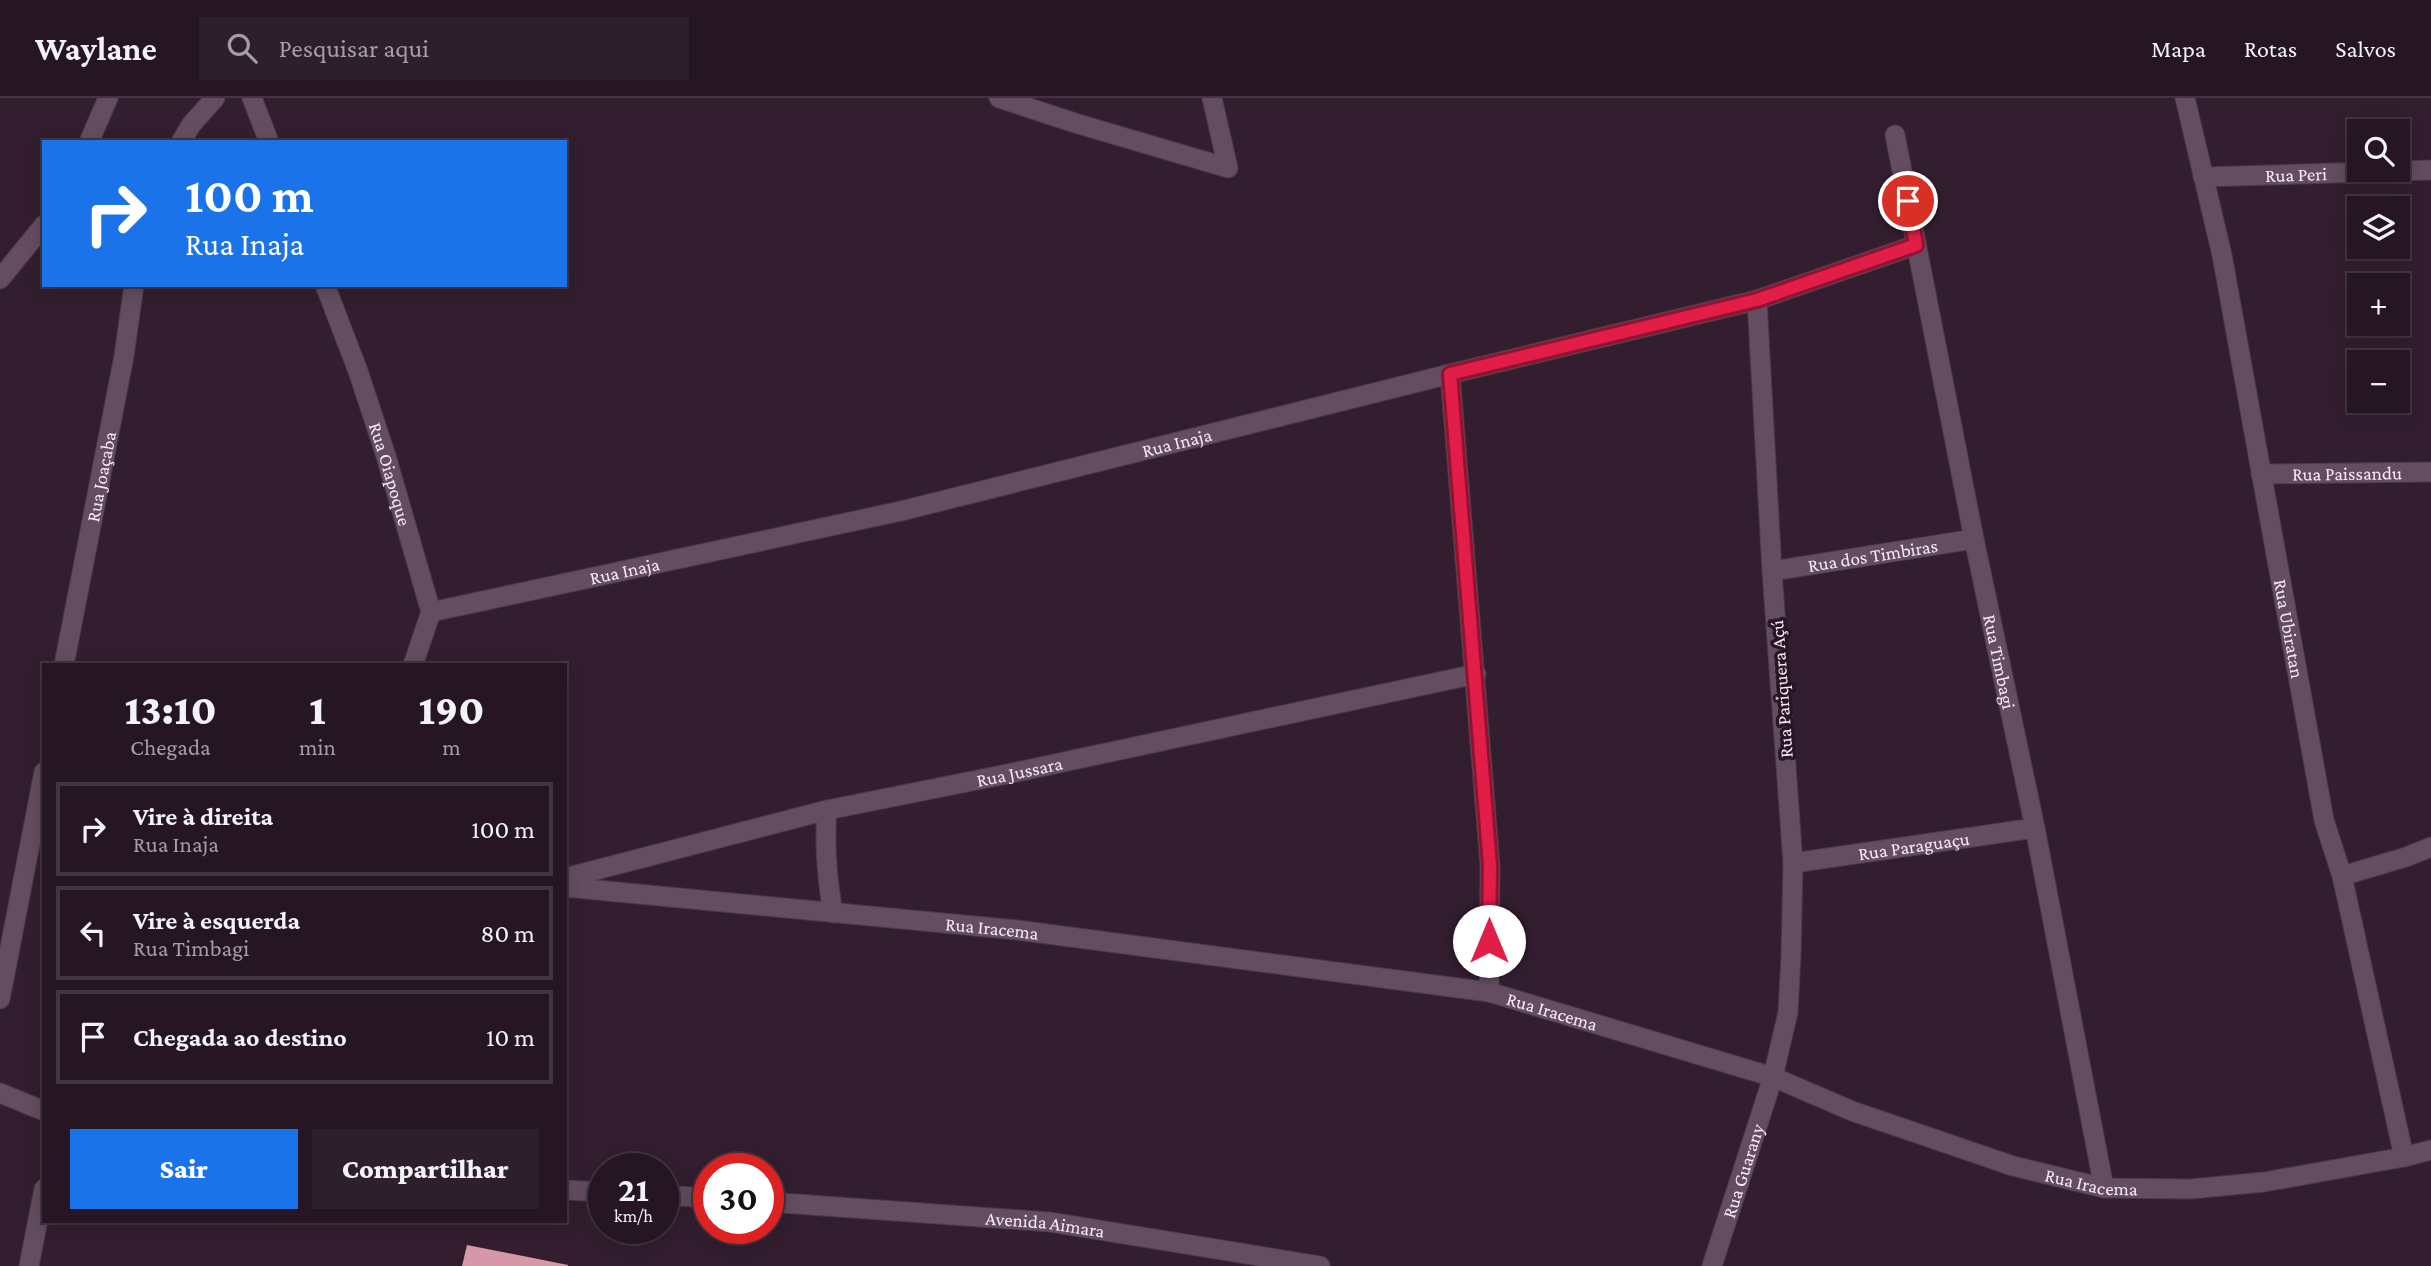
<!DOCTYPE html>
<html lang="pt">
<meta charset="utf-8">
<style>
:root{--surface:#261624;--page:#2e1f2c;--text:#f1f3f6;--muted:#a49fa6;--line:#423541;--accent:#1a73e8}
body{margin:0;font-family:"Crimson Pro",serif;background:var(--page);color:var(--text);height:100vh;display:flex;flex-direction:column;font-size:26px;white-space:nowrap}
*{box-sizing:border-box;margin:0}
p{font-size:23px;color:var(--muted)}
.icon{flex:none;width:38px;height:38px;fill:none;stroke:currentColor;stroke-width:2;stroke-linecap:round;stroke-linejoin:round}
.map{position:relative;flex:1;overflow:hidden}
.panel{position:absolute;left:42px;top:565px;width:525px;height:560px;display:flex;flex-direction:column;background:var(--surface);border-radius:0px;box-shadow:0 4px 18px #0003,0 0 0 2px var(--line)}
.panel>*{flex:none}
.hud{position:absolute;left:42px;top:42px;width:525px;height:147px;border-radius:0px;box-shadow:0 4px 18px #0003,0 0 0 2px var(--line);background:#1a73e8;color:#fff;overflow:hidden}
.buttons{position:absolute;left:2347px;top:21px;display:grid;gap:14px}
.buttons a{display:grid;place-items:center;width:63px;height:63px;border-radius:0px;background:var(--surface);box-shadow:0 4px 18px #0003,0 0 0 2px var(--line);font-size:35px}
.speed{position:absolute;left:588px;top:1055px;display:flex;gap:14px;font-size:35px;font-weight:700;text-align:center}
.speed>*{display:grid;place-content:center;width:91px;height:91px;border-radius:50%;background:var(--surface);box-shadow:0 4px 18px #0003,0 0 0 2px var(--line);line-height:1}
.speed small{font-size:18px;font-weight:400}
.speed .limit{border:10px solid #d22;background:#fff;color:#111}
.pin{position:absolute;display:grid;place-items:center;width:60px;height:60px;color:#fff;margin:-30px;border:4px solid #fff;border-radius:50%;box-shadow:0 2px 7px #0007}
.me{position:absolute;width:77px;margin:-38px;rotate:0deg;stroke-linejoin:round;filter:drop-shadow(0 0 5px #0008)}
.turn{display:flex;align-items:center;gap:24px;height:147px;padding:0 28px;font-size:32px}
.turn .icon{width:91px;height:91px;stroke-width:2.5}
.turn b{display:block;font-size:49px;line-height:60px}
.eta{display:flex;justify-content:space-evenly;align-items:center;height:119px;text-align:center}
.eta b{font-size:42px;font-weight:800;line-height:49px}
.primary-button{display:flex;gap:14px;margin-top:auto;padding:14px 28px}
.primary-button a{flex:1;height:80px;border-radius:0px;background:var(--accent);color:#fff;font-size:28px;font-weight:800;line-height:80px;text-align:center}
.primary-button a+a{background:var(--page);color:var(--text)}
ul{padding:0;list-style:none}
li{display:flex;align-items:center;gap:21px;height:94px;margin:0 14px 10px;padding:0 14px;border:4px solid var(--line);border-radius:0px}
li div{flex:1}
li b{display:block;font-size:26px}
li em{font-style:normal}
header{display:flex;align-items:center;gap:42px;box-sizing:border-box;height:98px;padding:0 35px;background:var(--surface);border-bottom:2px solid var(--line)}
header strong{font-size:33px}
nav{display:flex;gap:38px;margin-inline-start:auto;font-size:24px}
.search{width:490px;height:63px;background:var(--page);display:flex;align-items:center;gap:18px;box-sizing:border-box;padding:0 24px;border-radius:0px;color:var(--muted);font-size:26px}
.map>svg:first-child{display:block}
</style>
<header>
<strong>Waylane</strong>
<div class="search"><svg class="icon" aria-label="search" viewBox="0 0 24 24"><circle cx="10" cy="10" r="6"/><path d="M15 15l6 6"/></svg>Pesquisar aqui</div>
<nav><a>Mapa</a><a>Rotas</a><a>Salvos</a></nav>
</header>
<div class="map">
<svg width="2431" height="1168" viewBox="0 0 2431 1168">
<rect width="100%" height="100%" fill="#331e30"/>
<polygon fill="#d698a6" points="467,1147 568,1167 568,1168 462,1168"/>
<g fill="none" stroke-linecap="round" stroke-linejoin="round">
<g stroke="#4b3949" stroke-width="21">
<g id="minor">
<polyline points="252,0 269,44"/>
<polyline points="999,0 1075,25 1228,70 1212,0"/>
<path id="s1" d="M 2185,0 L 2222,157 L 2324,722 L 2342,778 L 2404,1059"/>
<path id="s2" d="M 1895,37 L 1974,441 L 2035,730 L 2104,1090"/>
<polyline points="89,44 108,0"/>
<polyline points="181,44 191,27 215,0"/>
<path id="s3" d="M 2203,79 L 2431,72"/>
<polyline points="0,181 44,127"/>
<path id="s4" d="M 325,187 L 358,273 L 386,358 L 431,514 L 413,567"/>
<polyline points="1450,276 1490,767 1489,894"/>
<path id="s5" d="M 2261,376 L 2431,374"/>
<path id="s6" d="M 1772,473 L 1974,441"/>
<path id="s7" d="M 431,514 L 901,413 L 1450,276 L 1757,202 L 1916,147"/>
<path id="s8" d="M 64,567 L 124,258 L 134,187"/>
<path d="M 827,712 C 824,748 827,780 833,815"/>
<path id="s9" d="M 1793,765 L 2035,730"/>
<polyline points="2342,778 2406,759 2431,749"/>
<path id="s10" d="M 565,780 L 827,712 L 1012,675 L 1476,576"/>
<path id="s11" d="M 565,789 L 1017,832 L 1489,894 L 1773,979 L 1852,1013 L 2013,1068 L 2104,1090 L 2191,1091 L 2264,1084 L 2404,1059 L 2431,1052"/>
<polyline points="0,901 44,674"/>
<polyline points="29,1168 44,1091"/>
<path id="s12" d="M 1712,1168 L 1773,979 L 1788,914 L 1791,858 L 1793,765 L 1772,473 L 1757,202"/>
</g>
</g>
<g stroke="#4b3949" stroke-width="21">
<g id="secondary">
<polyline points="0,995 44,1013"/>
<polyline points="565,1092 604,1094"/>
<polyline points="663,1097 709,1100"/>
<path id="s13" d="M 768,1104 L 1050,1124 L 1320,1168"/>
</g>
</g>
<use href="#minor" stroke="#644d61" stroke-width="19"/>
<use href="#secondary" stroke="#644d61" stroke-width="19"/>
</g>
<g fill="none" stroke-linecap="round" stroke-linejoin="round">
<g stroke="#92132f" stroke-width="18">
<polyline id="route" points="1489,843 1490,767 1450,276 1757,202 1916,147 1908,103"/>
</g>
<use href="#route" stroke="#e11d48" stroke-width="12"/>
</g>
<g text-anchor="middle" stroke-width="7" stroke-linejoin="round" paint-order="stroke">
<g font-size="19" fill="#f8eaf5" stroke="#281526">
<text dy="7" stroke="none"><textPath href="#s3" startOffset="93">Rua Peri</textPath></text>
<text dy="7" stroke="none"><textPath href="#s7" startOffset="765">Rua Inaja</textPath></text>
<text dy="7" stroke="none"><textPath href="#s5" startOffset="86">Rua Paissandu</textPath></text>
<text dy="7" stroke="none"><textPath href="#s4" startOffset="200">Rua Oiapoque</textPath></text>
<text dy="7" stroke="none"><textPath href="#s8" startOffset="192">Rua Joaçaba</textPath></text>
<text dy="7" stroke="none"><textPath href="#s6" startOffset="102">Rua dos Timbiras</textPath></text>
<text dy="7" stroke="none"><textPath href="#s7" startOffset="198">Rua Inaja</textPath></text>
<text dy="7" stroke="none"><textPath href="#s1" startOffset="541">Rua Ubiratan</textPath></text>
<text dy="7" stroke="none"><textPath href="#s2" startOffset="537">Rua Timbagi</textPath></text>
<text transform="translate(1781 591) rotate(-94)" y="7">Rua Pariquera Açú</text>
<text dy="7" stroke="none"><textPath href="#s10" startOffset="467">Rua Jussara</textPath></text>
<text dy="7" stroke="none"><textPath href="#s9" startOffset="122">Rua Paraguaçu</textPath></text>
<text dy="7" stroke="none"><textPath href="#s11" startOffset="429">Rua Iracema</textPath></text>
<text dy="7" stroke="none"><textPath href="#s11" startOffset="996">Rua Iracema</textPath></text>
<text dy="7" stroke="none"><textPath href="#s12" startOffset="100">Rua Guarany</textPath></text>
<text dy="7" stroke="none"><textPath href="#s11" startOffset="1563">Rua Iracema</textPath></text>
<text dy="7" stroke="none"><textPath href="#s13" startOffset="278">Avenida Aimara</textPath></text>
</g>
</g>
</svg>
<div class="buttons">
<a><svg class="icon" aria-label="search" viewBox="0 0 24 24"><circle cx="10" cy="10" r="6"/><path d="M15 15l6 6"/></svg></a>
<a><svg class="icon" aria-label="layers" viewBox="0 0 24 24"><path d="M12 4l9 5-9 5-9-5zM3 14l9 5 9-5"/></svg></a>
<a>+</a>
<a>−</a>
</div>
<div class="speed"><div>21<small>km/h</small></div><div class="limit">30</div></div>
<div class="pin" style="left:1908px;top:103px;background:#d93025"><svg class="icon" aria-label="arrive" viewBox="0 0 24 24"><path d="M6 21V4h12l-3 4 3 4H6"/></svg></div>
<svg class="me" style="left:1489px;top:843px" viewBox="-20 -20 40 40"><circle r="19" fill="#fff"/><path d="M0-13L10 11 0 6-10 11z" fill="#e11d48"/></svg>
<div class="hud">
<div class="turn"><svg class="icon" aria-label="right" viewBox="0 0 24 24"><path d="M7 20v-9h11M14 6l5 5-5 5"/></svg><div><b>100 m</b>Rua Inaja</div></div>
</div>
<section class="panel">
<div class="eta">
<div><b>13:10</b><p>Chegada</p></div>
<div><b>1</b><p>min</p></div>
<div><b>190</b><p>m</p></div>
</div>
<ul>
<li><svg class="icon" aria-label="right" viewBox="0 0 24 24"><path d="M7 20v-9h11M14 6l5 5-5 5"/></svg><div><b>Vire à direita</b><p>Rua Inaja</p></div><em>100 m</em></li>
<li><svg class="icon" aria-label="left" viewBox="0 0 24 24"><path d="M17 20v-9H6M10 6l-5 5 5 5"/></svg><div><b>Vire à esquerda</b><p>Rua Timbagi</p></div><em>80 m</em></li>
<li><svg class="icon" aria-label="arrive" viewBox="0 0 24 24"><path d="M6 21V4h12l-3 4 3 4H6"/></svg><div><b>Chegada ao destino</b></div><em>10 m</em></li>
</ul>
<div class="primary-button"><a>Sair</a><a>Compartilhar</a></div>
</section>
</div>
